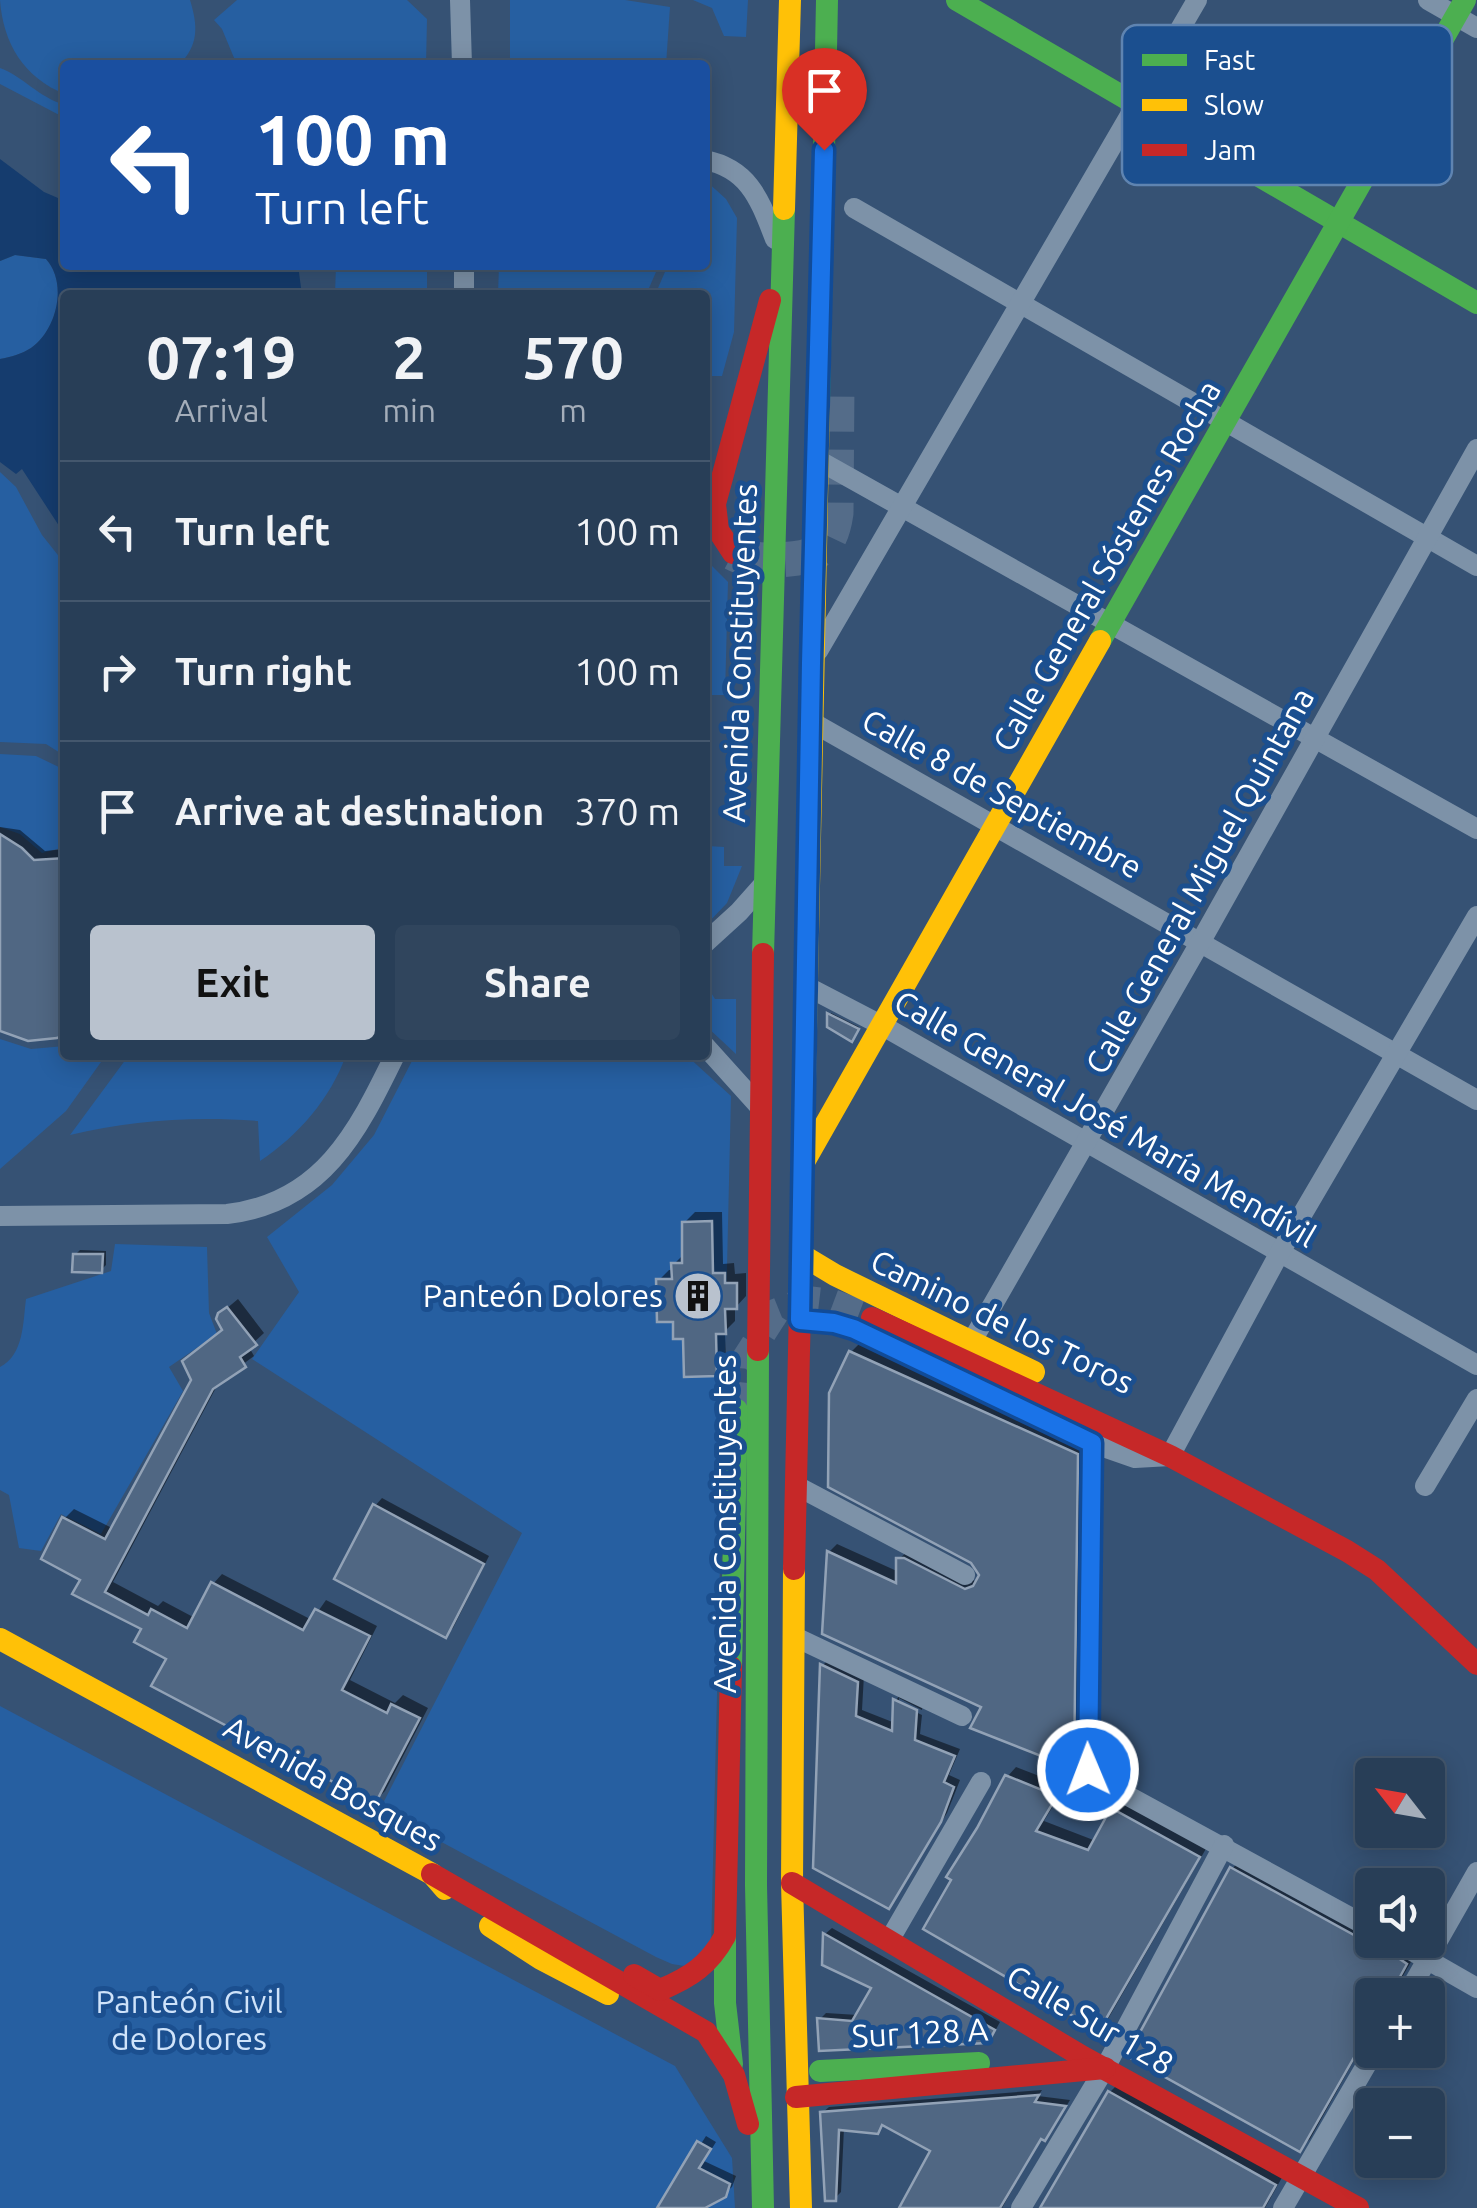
<!DOCTYPE html>
<meta charset="utf-8">
<style>
:root{--surface:#283e57;--page:#30455d;--text:#f1f3f6;--muted:#a5aeba;--line:#44576d;--accent:#b9c2ce}
body{margin:0;font-family:Ubuntu,sans-serif;background:var(--page);color:var(--text);height:100vh;display:flex;flex-direction:column;font-size:38px;white-space:nowrap}
*{box-sizing:border-box;margin:0}
p{font-size:32px;color:var(--muted)}
.icon{flex:none;width:55px;height:55px;fill:none;stroke:currentColor;stroke-width:2;stroke-linecap:round;stroke-linejoin:round}
.map{position:relative;flex:1;overflow:hidden}
.panel{position:absolute;left:60px;top:290px;width:650px;height:770px;display:flex;flex-direction:column;background:var(--surface);border-radius:10px;box-shadow:0 5px 25px #0003,0 0 0 2px var(--line)}
.panel>*{flex:none}
.banner{position:absolute;left:60px;top:60px;width:650px;height:210px;border-radius:10px;box-shadow:0 5px 25px #0003,0 0 0 2px var(--line);background:#1a4fa0;color:#fff;overflow:hidden}
.needle{width:65px;rotate:301deg}
.tools{position:absolute;left:1355px;top:1758px;display:grid;gap:20px}
.tools a{display:grid;place-items:center;width:90px;height:90px;border-radius:10px;background:var(--surface);box-shadow:0 5px 25px #0003,0 0 0 2px var(--line);font-size:50px}
.pin{position:absolute;display:grid;place-items:center;width:85px;height:85px;color:#fff;margin:-102px -42px;border-radius:50% 50% 50% 0;rotate:-45deg;box-shadow:0 0 10px #0007}
.pin .icon{rotate:45deg}
.me{position:absolute;width:110px;margin:-55px;rotate:359deg;stroke-linejoin:round;filter:drop-shadow(0 0 8px #0008)}
.turn{display:flex;align-items:center;gap:35px;height:210px;padding:0 30px;font-size:45px}
.turn .icon{width:130px;height:130px;stroke-width:2.5}
.turn b{display:block;font-size:70px;line-height:85px}
.eta{display:flex;justify-content:space-evenly;align-items:center;height:170px;text-align:center}
.eta b{font-size:60px;font-weight:700;line-height:70px}
.primary-button{display:flex;gap:20px;margin-top:auto;padding:20px 30px}
.primary-button a{flex:1;height:115px;border-radius:10px;background:var(--accent);color:#111;font-size:40px;font-weight:700;line-height:115px;text-align:center}
.primary-button a+a{background:var(--page);color:var(--text)}
ul{padding:0;list-style:none}
li{display:flex;align-items:center;gap:30px;height:140px;padding:0 30px;border-top:2px solid var(--line)}
li div{flex:1}
li b{display:block;font-size:38px}
li em{font-style:normal}
.map>svg:first-child{display:block}
</style>
<div class="map">
<svg width="1477" height="2208" viewBox="0 0 1477 2208">
<rect width="100%" height="100%" fill="#365274"/>
<g fill="#265fa1">
<path d="M 0,0 L 190,0 C 198,26 199,45 179,65 L 65,65 L 65,94 C 24,78 3,43 0,0 Z"/>
<polygon points="237,0 407,0 427,19 426,65 237,65 222,29 214,20"/>
<polygon points="510,0 625,0 670,7 666,65 510,65"/>
<polygon points="693,0 748,0 746,37 724,36 712,8"/>
<path d="M 0,68 C 24,77 38,97 65,105 L 65,118 L 0,84 Z"/>
<polygon points="705,180 726,199 737,218 734,332 722,376 705,376 705,295 655,295 668,265 705,265"/>
<path d="M 15,255 L 46,259 C 68,283 57,330 31,348 C 22,354 11,357 0,359 L 0,261 Z"/>
<polygon points="336,265 427,265 427,295 335,295"/>
<polygon points="499,265 659,265 646,295 498,295"/>
<polygon points="0,472 16,487 42,535 65,564 65,756 46,744 0,742"/>
<polygon points="705,559 728,582 725,695 705,695"/>
<polygon points="0,754 36,756 65,770 65,847 42,853 20,834 0,827"/>
<polygon points="707,846 724,847 724,866 742,866 727,903 705,926"/>
<polygon points="705,983 715,999 736,999 736,1054 705,1025"/>
<polygon points="0,1039 31,1049 65,1046 65,1055 106,1055 66,1111 0,1169"/>
<path d="M 129,1055 L 346,1055 C 331,1098 298,1136 260,1161 L 258,1121 C 195,1116 131,1120 70,1135 Z"/>
<polygon points="415,1055 686,1055 731,1096 711,1950 691,1967 672,1964 656,1957 380,1809 522,1533 252,1359 299,1292 267,1237 332,1185 374,1135"/>
<path d="M 115,1244 L 207,1247 L 209,1313 L 217,1334 L 169,1367 L 183,1391 L 101,1534 L 61,1514 L 41,1551 L 19,1548 L 9,1495 L 0,1490 L 0,1367 C 24,1355 23,1322 26,1299 L 111,1271 Z"/>
<polygon points="0,1706 675,2066 732,2158 735,2208 0,2208"/>
</g>
<path fill="#153c6e" d="M 0,159 L 44,192 L 65,201 L 65,265 L 210,265 L 218,270 L 235,265 L 298,265 L 302,295 L 183,295 C 158,283 160,292 138,295 C 114,298 88,295 65,295 L 65,535 L 22,469 L 16,474 L 0,462 L 0,359 C 11,357 22,354 31,348 C 57,330 68,283 46,259 L 15,255 L 0,261 Z"/>
<g fill="#0007">
<polygon points="0,827 20,830 45,851 65,849 65,1031 0,1027"/>
<polygon points="831,1013 859,1027 852,1039 829,1025"/>
<polygon points="695,1212 722,1212 723,1264 734,1263 735,1274 746,1273 746,1296 735,1308 735,1321 725,1331 726,1363 716,1373 675,1319 659,1280 669,1270 674,1270 674,1264 685,1253 684,1223"/>
<polygon points="80,1250 106,1251 106,1265 101,1270 75,1255"/>
<polygon points="238,1299 264,1333 249,1347 254,1356 219,1382 113,1582 158,1606 163,1601 195,1618 213,1584 222,1574 312,1620 326,1600 377,1626 350,1680 395,1703 403,1695 428,1708 385,1791 375,1801 169,1658 144,1628 83,1579 64,1519 74,1509 114,1529 224,1329 220,1314"/>
<polygon points="860,1343 1086,1446 1082,1757 1074,1766 984,1706 829,1552 837,1544 899,1572 899,1559 908,1551 914,1551 975,1581 982,1575 832,1394 851,1352"/>
<polygon points="382,1498 489,1556 453,1628 446,1635 375,1506"/>
<polygon points="829,1659 864,1675 862,1710 895,1723 896,1700 902,1693 923,1703 922,1710 899,1698 899,1704 922,1715 920,1734 960,1749 949,1775 960,1780 947,1813 888,1906 816,1867 823,1665"/>
<polygon points="1016,1767 1065,1786 1044,1821 1096,1841 1113,1810 1122,1800 1207,1847 1108,2019 1099,2028 1007,1777"/>
<polygon points="1242,1858 1372,1929 1372,1940 1397,1940 1416,1953 1392,1995 1372,1995 1372,2028 1310,2139 1299,2149 1232,1869"/>
<polygon points="832,1928 1000,2022 994,2033 987,2041 820,2019 826,2013 858,2015 874,1986 824,1964 825,1934"/>
<polygon points="1120,2082 1284,2174 1265,2208 1045,2208 1110,2092"/>
<polygon points="1042,2090 1038,2096 1070,2100 1051,2132 1042,2137 1002,2208 907,2208 934,2150 885,2124 877,2132 844,2128 841,2192 835,2198 822,2113 829,2107"/>
<polygon points="706,2136 716,2142 704,2161 736,2176 732,2187 706,2208 660,2208"/>
</g>
<g fill="#506783" stroke="#92a2b6" stroke-width="2.5">
<polygon points="0,834 22,848 34,860 65,858 65,1034 57,1038 28,1041 0,1031"/>
<polygon points="827,1013 859,1029 852,1042 827,1027"/>
<polygon points="712,1221 713,1273 725,1273 725,1283 737,1283 737,1309 725,1309 726,1334 716,1334 717,1376 684,1377 683,1339 673,1339 673,1322 657,1322 656,1279 672,1279 671,1263 682,1263 682,1222"/>
<polygon points="73,1254 103,1254 102,1273 72,1272"/>
<polygon points="227,1307 257,1345 240,1357 246,1367 213,1389 105,1592 148,1615 151,1609 187,1628 211,1582 303,1630 315,1609 370,1636 342,1690 387,1713 391,1704 420,1718 375,1804 151,1686 166,1659 134,1642 141,1629 72,1594 80,1580 41,1559 62,1517 105,1539 191,1380 182,1361 222,1330 216,1319 218,1313"/>
<polygon points="849,1351 1078,1454 1074,1769 970,1728 981,1707 822,1634 827,1551 896,1583 896,1558 904,1558 965,1589 973,1586 979,1575 971,1563 828,1487 829,1393"/>
<polygon points="373,1504 484,1564 446,1638 334,1579"/>
<polygon points="820,1664 858,1682 856,1716 892,1731 893,1699 917,1710 915,1740 955,1756 944,1782 954,1787 941,1822 889,1909 813,1868"/>
<polygon points="1005,1775 1057,1796 1036,1831 1088,1850 1111,1808 1200,1857 1099,2031 923,1929 951,1880 946,1877 977,1828"/>
<polygon points="1230,1867 1365,1941 1375,1942 1407,1964 1390,1995 1372,1995 1372,2026 1300,2152 1127,2056"/>
<polygon points="823,1933 995,2030 988,2043 819,2051 817,2018 852,2021 871,1988 822,1965"/>
<polygon points="1108,2091 1276,2185 1263,2208 1040,2208"/>
<polygon points="1039,2095 1035,2102 1066,2106 1045,2141 1041,2139 1000,2208 899,2208 930,2151 882,2125 878,2134 839,2130 836,2201 825,2201 820,2112"/>
<polygon points="697,2141 711,2149 699,2168 730,2184 726,2197 705,2208 657,2208"/>
</g>
<g fill="none" stroke-linecap="round" stroke-linejoin="round">
<polyline stroke="#546c89" stroke-width="28" stroke-dasharray="28 14" stroke-linecap="butt" points="737,1410 741,1366 775,1313 807,1300 832,1303 872,1318"/>
<path stroke="#546c89" stroke-width="35" stroke-dasharray="35 18" stroke-linecap="butt" d="M 733,553 C 746,560 758,560 773,560 C 811,559 830,555 836,513 L 837,384"/>
<g stroke="#7d92a8" stroke-width="20">
<polyline points="460,0 462,65"/>
<polyline points="1428,0 1477,28"/>
<path d="M 705,160 C 750,169 760,201 775,239"/>
<polyline points="854,208 1477,566"/>
<polyline points="464,295 464,265"/>
<polyline points="818,460 1477,829"/>
<polyline points="818,651 1197,0"/>
<polyline points="810,721 1477,1100"/>
<polyline points="705,943 739,912 763,885"/>
<polyline points="806,986 883,1026 1477,1365"/>
<polyline points="705,1046 759,1106"/>
<path d="M 0,1216 L 227,1214 C 322,1203 357,1133 395,1055"/>
<polyline points="800,1321 834,1323 854,1329 1092,1443 1135,1458 1170,1456 1279,1254 1477,916"/>
<polyline points="972,1341 1201,941 1477,449"/>
<polyline points="1092,1443 1089,1770 1097,1779 1372,1929"/>
<polyline points="795,1485 965,1575"/>
<polyline points="1425,1486 1477,1399"/>
<polyline points="793,1636 962,1716"/>
<polyline points="890,1939 981,1782"/>
<polyline points="1393,1940 1477,1988"/>
<polyline points="1407,1995 1477,1872"/>
<polyline points="1021,2208 1105,2068 1224,1845"/>
<polyline points="1283,2208 1375,2050"/>
</g>
<g stroke="#4caf50" stroke-width="22">
<polyline points="957,0 1477,303"/>
<polyline points="819,403 827,0"/>
<polyline points="1100,641 1465,0"/>
<polyline points="763,954 784,209"/>
<polyline points="758,1350 756,1885 763,2208"/>
<polyline points="731,1667 737,1410"/>
<polyline points="725,1936 725,2003 732,2064"/>
<polyline points="820,2071 979,2063"/>
</g>
<g stroke="#ffc107" stroke-width="22">
<polyline points="784,209 790,0"/>
<polyline points="804,1162 1100,641"/>
<polyline points="803,1176 819,403"/>
<polyline points="800,1254 835,1275 1034,1372"/>
<polyline points="794,1569 792,1883 801,2208"/>
<polyline points="0,1639 432,1874 445,1889"/>
<polyline points="490,1926 541,1959 608,1994"/>
</g>
<g stroke="#c62828" stroke-width="22">
<polyline points="733,553 718,530 715,504 770,300"/>
<polyline points="872,1318 1170,1456 1347,1551 1377,1570 1477,1664"/>
<polyline points="758,1350 763,954"/>
<polyline points="794,1569 803,1176"/>
<polyline points="432,1874 706,2032 734,2075 748,2124"/>
<polyline points="792,1883 1083,2057 1358,2208"/>
<path d="M 634,1975 L 660,1990 C 691,1977 709,1965 725,1936 L 731,1667"/>
<polyline points="796,2097 1105,2068"/>
</g>
</g>
<g fill="none" stroke-linecap="round" stroke-linejoin="round">
<g stroke="#114b97" stroke-width="25">
<polyline id="route" points="824,150 811,663 800,1320 834,1323 854,1329 1092,1443 1088,1770"/>
</g>
<use href="#route" stroke="#1a73e8" stroke-width="18"/>
</g>
<defs>
<g id="building-disc" transform="scale(2.5)"><circle r="9.5" fill="#b9c2ce" stroke="#1b4f8f"/><path d="M-4-6H4V6H1V3H-1V6H-4ZM-2.5-4.3h1.7v1.8h-1.7ZM.8-4.3h1.7v1.8H.8ZM-2.5-1h1.7V.8h-1.7ZM.8-1h1.7V.8H.8Z" fill="#111"/></g>
</defs>
<g fill-rule="evenodd">
<use href="#building-disc" x="698" y="1296"/>
</g>
<g text-anchor="middle" stroke-width="10" stroke-linejoin="round" paint-order="stroke">
<g font-size="32" fill="#fff" stroke="#1b4f8f">
<text transform="translate(1107 566) rotate(-60)" y="11">Calle General Sóstenes Rocha</text>
<text transform="translate(740 653) rotate(-88)" y="11">Avenida Constituyentes</text>
<text transform="translate(1002 794) rotate(29)" y="11">Calle 8 de Septiembre</text>
<text transform="translate(1200 881) rotate(-61)" y="11">Calle General Miguel Quintana</text>
<text transform="translate(1105 1119) rotate(30)" y="11">Calle General José María Mendívil</text>
<text transform="translate(1002 1322) rotate(26)" y="11">Camino de los Toros</text>
<text transform="translate(725 1524) rotate(-90)" y="11">Avenida Constituyentes</text>
<text transform="translate(333 1784) rotate(29)" y="11">Avenida Bosques</text>
<text transform="translate(1090 2020) rotate(30)" y="11">Calle Sur 128</text>
<text transform="translate(920 2033) rotate(-3)" y="11">Sur 128 A</text>
</g>
<g font-size="32" fill="#fff" stroke="#1b4f8f" text-anchor="end">
<text x="663" y="1307">Panteón Dolores</text>
</g>
<g font-size="32" fill="#cfe3fa" stroke="#1b4f8f">
<text x="189" y="2013">Panteón Civil<tspan x="189" dy="37">de Dolores</tspan></text>
</g>
</g>
<rect x="1122" y="25" width="330" height="160" rx="15" fill="#1b4f8f" stroke="#5f84b1" stroke-width="2.5"/>
<rect x="1142" y="54" width="45" height="12" fill="#4caf50"/>
<rect x="1142" y="99" width="45" height="12" fill="#ffc107"/>
<rect x="1142" y="144" width="45" height="12" fill="#c62828"/>
<g font-size="28" fill="#fff">
<text x="1204" y="70">Fast</text>
<text x="1204" y="115">Slow</text>
<text x="1204" y="160">Jam</text>
</g>
</svg>
<div class="tools">
<a><svg class="needle" viewBox="-14 -14 28 28"><path d="M0-13l5 13h-10z" fill="#e53935"/><path d="M0 13l5-13h-10z" fill="#a5aeba"/></svg></a>
<a><svg class="icon" aria-label="sound" viewBox="0 0 24 24"><path d="M4 9h4l5-4v14l-5-4H4zM17 9q2 3 0 6"/></svg></a>
<a>+</a>
<a>−</a>
</div>
<div class="pin" style="left:824px;top:150px;background:#d93025"><svg class="icon" aria-label="arrive" viewBox="0 0 24 24"><path d="M6 21V4h12l-3 4 3 4H6"/></svg></div>
<svg class="me" style="left:1088px;top:1770px" viewBox="-20 -20 40 40"><circle r="17" fill="#1a73e8" stroke="#fff" stroke-width="3"/><path d="M0-11L8 9 0 5-8 9z" fill="#fff"/></svg>
<div class="banner">
<div class="turn"><svg class="icon" aria-label="left" viewBox="0 0 24 24"><path d="M17 20v-9H6M10 6l-5 5 5 5"/></svg><div><b>100 m</b>Turn left</div></div>
</div>
<section class="panel">
<div class="eta">
<div><b>07:19</b><p>Arrival</p></div>
<div><b>2</b><p>min</p></div>
<div><b>570</b><p>m</p></div>
</div>
<ul>
<li><svg class="icon" aria-label="left" viewBox="0 0 24 24"><path d="M17 20v-9H6M10 6l-5 5 5 5"/></svg><div><b>Turn left</b></div><em>100 m</em></li>
<li><svg class="icon" aria-label="right" viewBox="0 0 24 24"><path d="M7 20v-9h11M14 6l5 5-5 5"/></svg><div><b>Turn right</b></div><em>100 m</em></li>
<li><svg class="icon" aria-label="arrive" viewBox="0 0 24 24"><path d="M6 21V4h12l-3 4 3 4H6"/></svg><div><b>Arrive at destination</b></div><em>370 m</em></li>
</ul>
<div class="primary-button"><a>Exit</a><a>Share</a></div>
</section>
</div>
